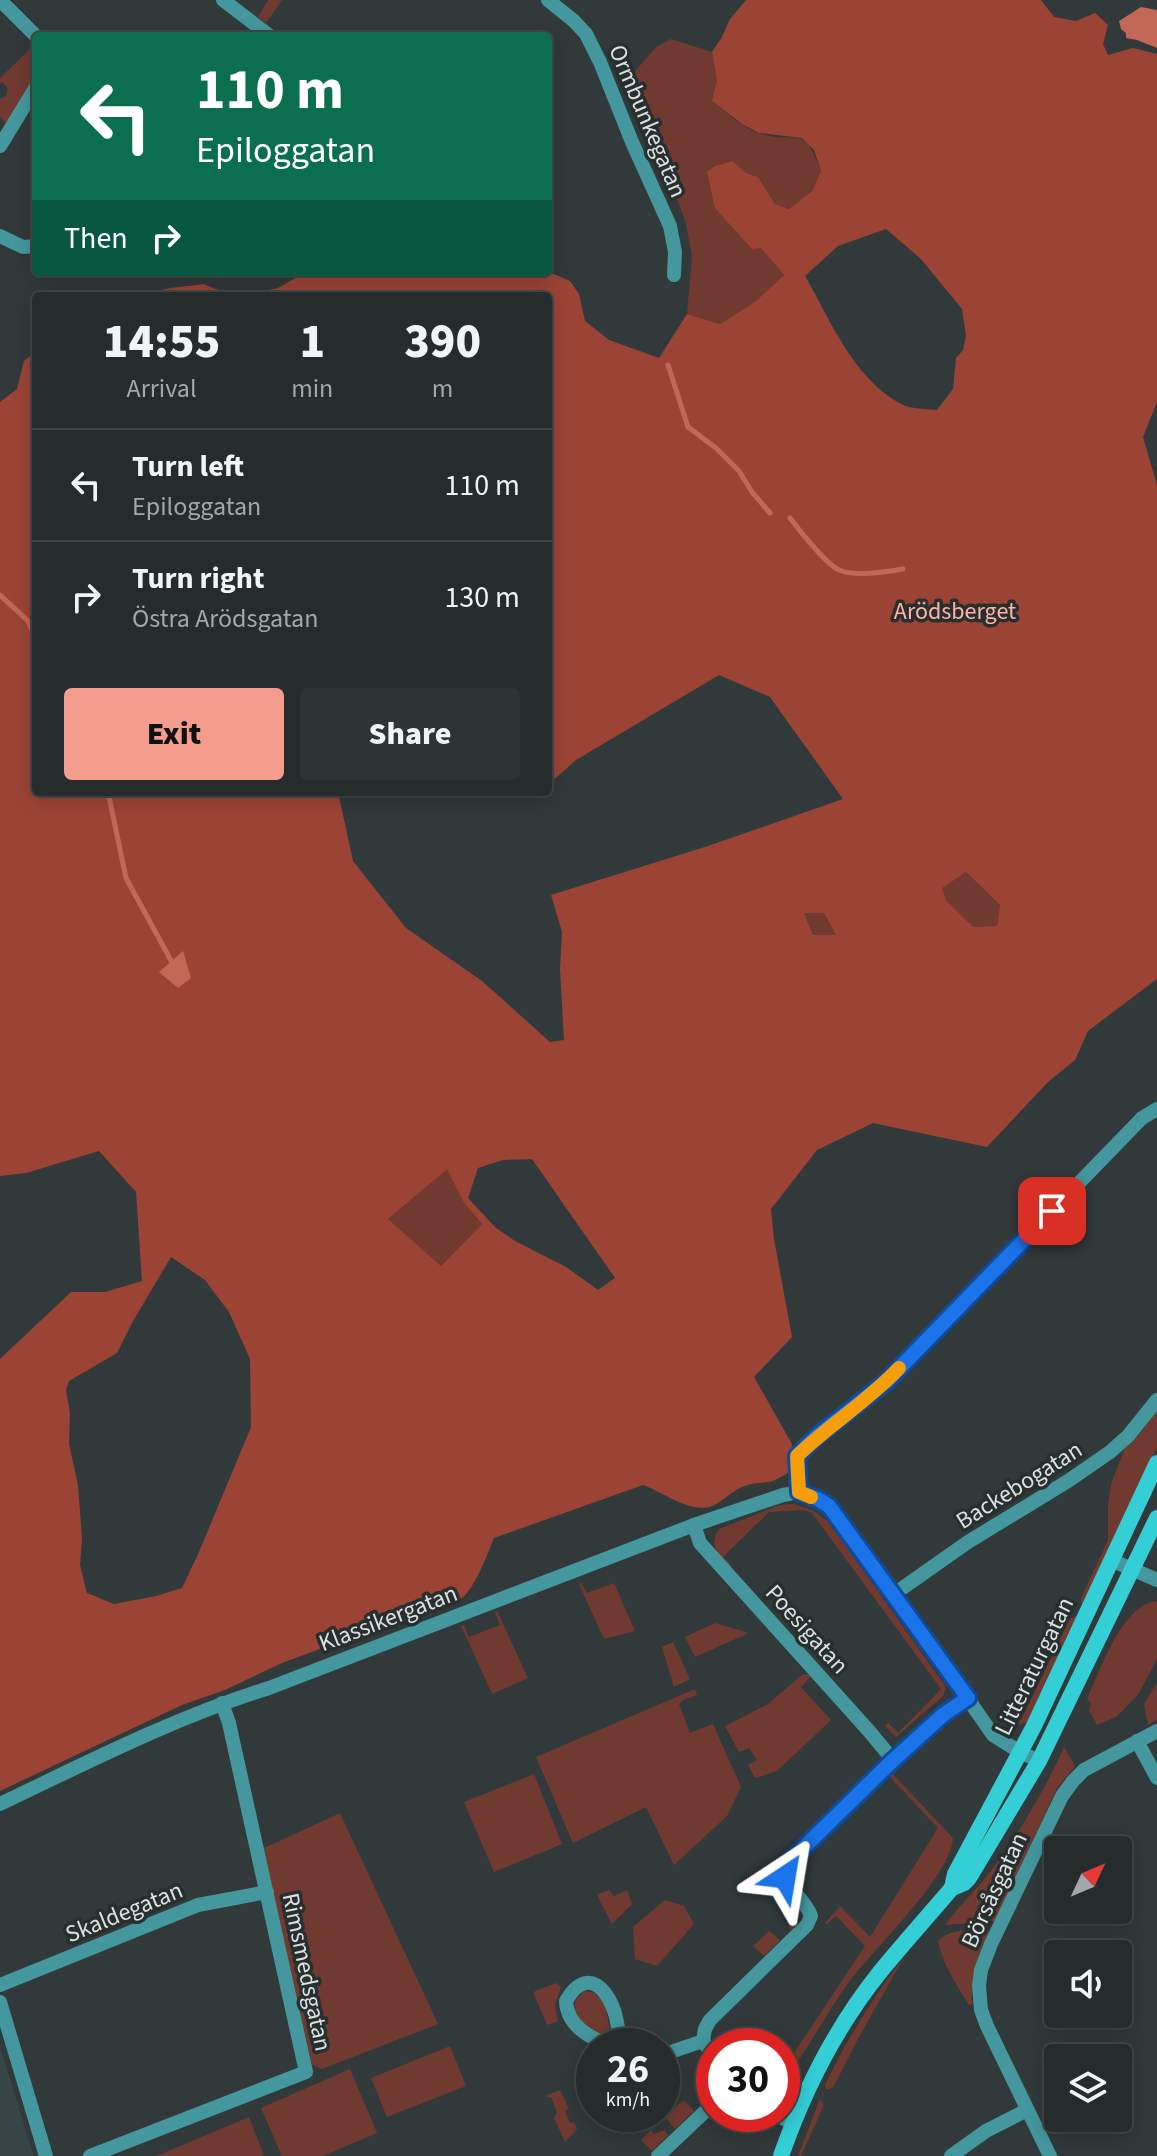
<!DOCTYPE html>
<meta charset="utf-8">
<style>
:root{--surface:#262b2c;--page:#2e3334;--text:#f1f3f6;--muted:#a4a7a9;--line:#424748;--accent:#f49d8d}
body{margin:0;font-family:"Source Sans 3",sans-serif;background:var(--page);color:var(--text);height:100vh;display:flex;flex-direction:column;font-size:30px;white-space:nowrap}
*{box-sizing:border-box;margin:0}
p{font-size:26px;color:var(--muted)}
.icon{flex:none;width:44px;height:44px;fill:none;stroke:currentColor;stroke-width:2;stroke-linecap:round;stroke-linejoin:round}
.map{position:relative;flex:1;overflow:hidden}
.side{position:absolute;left:32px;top:292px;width:520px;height:504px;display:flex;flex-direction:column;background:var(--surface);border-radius:8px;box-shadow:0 4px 20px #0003,0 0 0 2px var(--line)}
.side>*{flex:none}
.banner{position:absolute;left:32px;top:32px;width:520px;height:244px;border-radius:8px;box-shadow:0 4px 20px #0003,0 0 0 2px var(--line);background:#0b6e4f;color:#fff;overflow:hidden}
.needle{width:52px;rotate:46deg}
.buttons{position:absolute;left:1044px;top:1836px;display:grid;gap:16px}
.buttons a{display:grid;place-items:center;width:88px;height:88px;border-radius:8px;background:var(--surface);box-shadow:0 4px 20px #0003,0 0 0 2px var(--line);font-size:40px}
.speed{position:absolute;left:576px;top:2028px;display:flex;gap:16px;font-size:40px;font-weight:700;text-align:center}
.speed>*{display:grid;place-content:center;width:104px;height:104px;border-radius:50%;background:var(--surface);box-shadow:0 4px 20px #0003,0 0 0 2px var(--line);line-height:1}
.speed small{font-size:20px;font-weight:400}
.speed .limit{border:12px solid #d22;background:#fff;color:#111}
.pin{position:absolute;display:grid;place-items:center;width:68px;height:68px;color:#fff;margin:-34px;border-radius:16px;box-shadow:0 4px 12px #0006}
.me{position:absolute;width:88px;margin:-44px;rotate:33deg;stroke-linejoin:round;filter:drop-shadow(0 0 6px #0008)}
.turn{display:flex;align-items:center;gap:28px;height:168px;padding:0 32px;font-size:36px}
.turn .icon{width:104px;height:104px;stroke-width:2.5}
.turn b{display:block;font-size:56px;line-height:68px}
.then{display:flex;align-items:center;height:76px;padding:0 32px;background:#0003;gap:16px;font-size:30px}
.eta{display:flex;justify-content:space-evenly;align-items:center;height:136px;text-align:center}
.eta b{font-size:48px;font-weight:800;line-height:56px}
.cta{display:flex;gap:16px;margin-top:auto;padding:16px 32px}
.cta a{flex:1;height:92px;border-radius:8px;background:var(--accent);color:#111;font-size:32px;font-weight:800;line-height:92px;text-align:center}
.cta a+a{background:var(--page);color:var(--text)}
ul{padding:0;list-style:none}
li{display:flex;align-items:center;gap:24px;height:112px;padding:0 32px;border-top:2px solid var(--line)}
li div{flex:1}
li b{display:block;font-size:30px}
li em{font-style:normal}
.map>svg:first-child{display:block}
</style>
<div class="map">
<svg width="1157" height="2156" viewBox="0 0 1157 2156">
<rect width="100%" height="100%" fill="#32393a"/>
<polygon fill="#364546" points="0,2047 34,2156 0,2156"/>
<g fill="#703a30">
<polygon points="268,0 282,0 266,23 258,17"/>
<path d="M 671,39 L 712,52 L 717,81 L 713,102 C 727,112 742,128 759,133 C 797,146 803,121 821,171 L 812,191 L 789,209 L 775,204 L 758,177 L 746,173 L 733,161 L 761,248 L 784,275 L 756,301 L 720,324 L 687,314 L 692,255 L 685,220 L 631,76 L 656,47 Z"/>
<polygon points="31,48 36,52 36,75 6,123 0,117 0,99 6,96 8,89 3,82 0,84 0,78"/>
<polygon points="966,872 1000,905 997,926 973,927 946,900 941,887"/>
<polygon points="804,913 824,913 836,935 813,935"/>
<polygon points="447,1168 464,1203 482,1224 441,1266 387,1219"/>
<polygon points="1157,1411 1157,1448 1084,1604 1081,1603 1081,1598 1108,1540 1108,1504 1111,1484 1116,1471 1125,1448 1139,1435"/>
<path d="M 793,1504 L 812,1510 L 828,1521 L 946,1687 L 943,1696 L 896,1737 L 885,1726 L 888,1723 L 898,1733 L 941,1689 L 812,1513 L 803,1510 L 769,1512 L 723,1557 L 731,1565 L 729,1567 C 718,1555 708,1545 719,1529 L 780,1505 Z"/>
<polygon points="580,1581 587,1593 614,1583 635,1631 604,1639 579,1584"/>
<path d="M 1157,1601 L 1157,1659 L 1139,1693 L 1133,1700 L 1116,1717 L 1097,1725 L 1089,1710 L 1091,1704 L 1087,1699 C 1100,1671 1122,1604 1157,1601 Z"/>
<polygon points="497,1611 528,1678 492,1694 461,1626 464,1625 469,1637 500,1625 495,1612"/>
<polygon points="1078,1615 1028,1722 1015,1726 1022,1718 1069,1620"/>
<polygon points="715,1623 749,1633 695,1657 685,1637"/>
<polygon points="673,1642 690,1679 674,1687 662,1647"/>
<polygon points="808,1674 811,1676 801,1687 831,1720 777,1771 755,1778 748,1765 757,1760 749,1748 739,1752 725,1726 768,1704 802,1675"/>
<polygon points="1157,1683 1157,1720 1148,1725 1144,1704"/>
<polygon points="695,1689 697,1695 683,1700 679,1704 690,1733 713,1724 741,1787 727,1816 674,1865 646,1807 573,1843 536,1757"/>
<path d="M 1064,1747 L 1075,1766 L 1057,1788 L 996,1919 L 994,1921 L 945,1925 C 959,1906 976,1890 990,1872 C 1019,1833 1044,1792 1064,1747 Z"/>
<path d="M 889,1770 L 953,1838 C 951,1877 871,1951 846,1986 C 824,2017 806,2053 782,2083 L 782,2071 L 865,1946 L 836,1916 L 827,1924 L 825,1923 L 840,1906 L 870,1937 L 938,1828 L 889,1776 L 879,1785 L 877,1782 Z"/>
<polygon points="534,1774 562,1844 494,1872 464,1802"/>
<polygon points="340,1813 438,2024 322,2069 312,2065 262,1849"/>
<polygon points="609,1890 614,1896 627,1890 632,1904 612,1924 598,1897 598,1894"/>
<path d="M 789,1899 C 799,1910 802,1920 790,1931 L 788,1915 L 781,1908 Z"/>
<polygon points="665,1900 684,1906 694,1924 657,1966 635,1959 633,1927"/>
<path d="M 980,1928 L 989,1931 C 977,1958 971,1974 972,2004 L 969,2005 C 957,1986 942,1963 938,1941 C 948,1930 967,1930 980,1928 Z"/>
<polygon points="769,1931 780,1940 764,1956 753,1946"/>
<path d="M 904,1957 L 859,2037 L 834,2086 L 830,2089 L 826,2089 L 825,2085 C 847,2039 873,1997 904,1957 Z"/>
<polygon points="556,1983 561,1987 555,2006 558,2021 547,2025 534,1994 535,1991"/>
<path d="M 585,1991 L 595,1993 L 606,2006 L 610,2033 L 606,2038 C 588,2030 559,2008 585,1991 Z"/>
<polygon points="450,2046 466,2086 387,2117 371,2078"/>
<polygon points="594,2064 594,2114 600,2114 593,2116 579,2076 581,2070"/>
<polygon points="350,2069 377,2133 323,2156 282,2156 261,2108"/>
<polygon points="560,2090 569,2109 565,2111 570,2123 574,2122 577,2129 565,2142 554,2118 557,2112 551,2097 547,2097 547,2095"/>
<polygon points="820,2099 824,2105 801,2156 798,2156"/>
<polygon points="682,2101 685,2101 694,2111 675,2129 665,2117"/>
<polygon points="249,2117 264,2156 155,2156 166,2152"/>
<polygon points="651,2130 654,2134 664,2130 668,2135 652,2151 641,2140"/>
</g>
<g fill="#9b4436" fill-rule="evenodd">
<path d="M 746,0 L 1041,0 L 1054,17 L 1076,21 L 1095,13 L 1108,25 L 1103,44 L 1108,55 L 1133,48 L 1157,54 L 1157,402 L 1143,437 L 1157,485 L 1157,979 L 1088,1031 L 1075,1060 L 1048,1082 L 987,1147 L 873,1123 L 817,1150 L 771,1209 L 774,1239 L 792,1337 L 754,1377 L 792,1444 L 790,1471 C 768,1488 764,1479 742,1487 C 731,1491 721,1504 709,1507 C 688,1512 663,1492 643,1485 L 494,1538 C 487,1555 474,1592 458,1601 C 454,1604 444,1604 439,1605 L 282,1663 L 225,1690 L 182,1705 L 0,1791 L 0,1359 L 71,1292 L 105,1292 L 142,1281 L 136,1192 L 99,1151 L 26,1173 L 0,1176 L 0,402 L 17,389 L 24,361 L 36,351 L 36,792 L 338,792 L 353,861 L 406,928 L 482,981 L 550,1042 L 564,1040 L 560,969 L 562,932 L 551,895 L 708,846 L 843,799 L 770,697 L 719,675 L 576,760 L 548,785 L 548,296 L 238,296 L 278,288 L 306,272 L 551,273 L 570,281 L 579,294 L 585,321 L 609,340 L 659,358 L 687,314 L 720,324 L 756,301 L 784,275 L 761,248 L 752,249 L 715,208 L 707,172 L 715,166 L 733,161 L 746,173 L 758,177 L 775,204 L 789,209 L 812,191 L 821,171 L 814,150 L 802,138 L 759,133 L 742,124 L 712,101 L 717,81 L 712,52 L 722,37 L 730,19 ZM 886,229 L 921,259 L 962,309 L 966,336 L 963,350 L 956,358 L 953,389 L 937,410 C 926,409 910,409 901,404 C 853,378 831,321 805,276 L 838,246 ZM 966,872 L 1000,905 L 997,926 L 973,927 L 946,900 L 942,888 ZM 804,913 L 824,913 L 836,935 L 813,935 ZM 532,1159 L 615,1278 L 598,1290 L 566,1267 L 515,1241 L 496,1228 L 468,1198 L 478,1168 L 503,1160 ZM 447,1169 L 464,1203 L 482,1224 L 441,1266 L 388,1219 ZM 171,1257 L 205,1280 L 229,1312 L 250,1359 L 251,1427 L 199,1552 L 182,1588 L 156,1596 L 114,1604 L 87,1593 L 80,1565 L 82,1539 L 78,1485 L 69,1444 L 70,1413 L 66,1390 L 69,1381 L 117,1353 L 133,1321 Z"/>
<path d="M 203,284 L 234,296 L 147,296 C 168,285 181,288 203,284 Z"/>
</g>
<g fill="#c36757">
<polygon points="1141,7 1157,10 1157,48 1137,40 1126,38 1126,33 1121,29 1119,21"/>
<polygon points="183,951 191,978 178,988 159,972"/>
</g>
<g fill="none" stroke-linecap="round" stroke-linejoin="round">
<g stroke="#c36757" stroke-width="5">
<polyline points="668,365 688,427 716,448 739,471 752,492 770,513"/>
<path d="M 790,518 C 799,530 826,564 839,570 C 854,577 886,572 903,569"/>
<polyline points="0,595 27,620 36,637"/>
<polyline points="108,792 126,878 174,966"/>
</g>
<g stroke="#44989d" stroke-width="14">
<polyline points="0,0 36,36"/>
<polyline points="223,0 270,36"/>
<polyline points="548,0 574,21 586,34 600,62 632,142 670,226 675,252 674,275"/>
<polyline points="0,146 36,87"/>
<polyline points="0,236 23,247 36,246"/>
<polyline points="799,1492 797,1456 816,1437 887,1381 1142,1118 1157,1109"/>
<polyline points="694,1525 700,1543 869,1731 893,1760"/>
<polyline points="1111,1560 1157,1580"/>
<polyline points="894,1594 968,1542 1068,1481 1110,1452 1128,1436 1157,1400"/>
<polyline points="1137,1741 1157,1778"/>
<path d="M 0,1804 C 88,1762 176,1717 269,1688 L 694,1525 L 783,1495 L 799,1492 L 818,1499 L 829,1506 L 918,1627 L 993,1735 L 1020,1752 L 1039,1761"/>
<polyline points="0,1985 198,1905 267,1892"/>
<polyline points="0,2002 46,2156"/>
<path d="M 703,2041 L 705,2029 L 710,2020 L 807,1925 L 811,1916 C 804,1895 777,1885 788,1863 L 893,1760 L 944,1714 L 968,1698"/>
<path d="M 611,2046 C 590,2038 567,2026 566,2001 C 594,1952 625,2014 617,2046"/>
<polyline points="662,2055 703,2041 714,2057"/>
<polyline points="775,2114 792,2123"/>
<polyline points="90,2156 306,2072 229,1723 222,1703"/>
<polyline points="658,2156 714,2103"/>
<polyline points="951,2156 986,2131 1027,2110"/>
<polyline points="1050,2156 987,2026 981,2010 979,1986 981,1970 991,1944 1062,1796 1073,1781 1084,1770 1157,1731"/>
</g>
<g stroke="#34ced7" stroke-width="16">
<polyline points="952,1888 955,1874 1034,1726 1157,1463"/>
<path d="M 781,2156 C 804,2090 836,2027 880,1972 C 903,1944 928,1916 952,1888 L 964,1883 L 969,1878 L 1039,1761 L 1157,1518"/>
</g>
</g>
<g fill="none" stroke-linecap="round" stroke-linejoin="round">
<g stroke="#114b97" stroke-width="20">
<polyline id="route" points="785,1877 784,1870 788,1863 889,1764 944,1714 968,1698 829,1506 818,1499 799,1492 797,1456 816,1437 887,1381 1052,1211"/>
</g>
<use href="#route" stroke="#1a73e8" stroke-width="14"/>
<path stroke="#f59e0b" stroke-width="14" d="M 811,1497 L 799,1492 L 797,1456 C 829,1425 868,1401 899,1368"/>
</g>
<g text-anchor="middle" stroke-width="7" stroke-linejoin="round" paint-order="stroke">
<g font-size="24" fill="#dbe0e0" stroke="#282f2f">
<text transform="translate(648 121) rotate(67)" y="8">Ormbunkegatan</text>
<text transform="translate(1019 1485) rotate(-32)" y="8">Backebogatan</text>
<text transform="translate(388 1618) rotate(-21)" y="8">Klassikergatan</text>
<text transform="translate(807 1629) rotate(48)" y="8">Poesigatan</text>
<text transform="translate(1034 1666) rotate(-64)" y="8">Litteraturgatan</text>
<text transform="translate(994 1890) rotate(-65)" y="8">Börsåsgatan</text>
<text transform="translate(124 1912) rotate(-22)" y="8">Skaldegatan</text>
<text transform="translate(307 1972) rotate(78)" y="8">Rimsmedsgatan</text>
</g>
<g font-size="24" fill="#ffb4a6" stroke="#282f2f">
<text x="955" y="619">Arödsberget</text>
</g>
</g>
</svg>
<div class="buttons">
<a><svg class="needle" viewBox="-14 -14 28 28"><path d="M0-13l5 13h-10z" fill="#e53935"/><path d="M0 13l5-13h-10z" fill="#a4a7a9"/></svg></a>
<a><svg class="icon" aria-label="sound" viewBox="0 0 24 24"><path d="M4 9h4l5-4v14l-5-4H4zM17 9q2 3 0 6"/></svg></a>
<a><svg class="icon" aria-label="layers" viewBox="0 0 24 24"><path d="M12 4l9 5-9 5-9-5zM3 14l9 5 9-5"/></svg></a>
</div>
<div class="speed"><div>26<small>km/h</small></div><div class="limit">30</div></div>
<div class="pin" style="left:1052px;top:1211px;background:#d93025"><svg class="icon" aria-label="arrive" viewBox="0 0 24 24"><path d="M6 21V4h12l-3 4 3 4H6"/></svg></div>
<svg class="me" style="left:785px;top:1877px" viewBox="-20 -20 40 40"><path d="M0-17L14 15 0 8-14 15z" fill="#1a73e8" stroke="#fff" stroke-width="4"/></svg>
<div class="banner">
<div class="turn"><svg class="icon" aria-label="left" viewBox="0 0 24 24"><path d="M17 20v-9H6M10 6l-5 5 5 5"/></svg><div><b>110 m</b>Epiloggatan</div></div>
<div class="then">Then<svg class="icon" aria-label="right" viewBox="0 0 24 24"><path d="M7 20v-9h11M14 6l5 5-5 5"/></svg></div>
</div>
<section class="side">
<div class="eta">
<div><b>14:55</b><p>Arrival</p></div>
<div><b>1</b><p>min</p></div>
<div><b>390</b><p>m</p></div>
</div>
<ul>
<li><svg class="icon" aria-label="left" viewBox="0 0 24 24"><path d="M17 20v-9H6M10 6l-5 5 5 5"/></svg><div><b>Turn left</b><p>Epiloggatan</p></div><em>110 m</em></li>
<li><svg class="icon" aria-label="right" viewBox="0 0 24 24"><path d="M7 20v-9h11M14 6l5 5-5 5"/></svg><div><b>Turn right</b><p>Östra Arödsgatan</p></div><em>130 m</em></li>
</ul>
<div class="cta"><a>Exit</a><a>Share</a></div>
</section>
</div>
